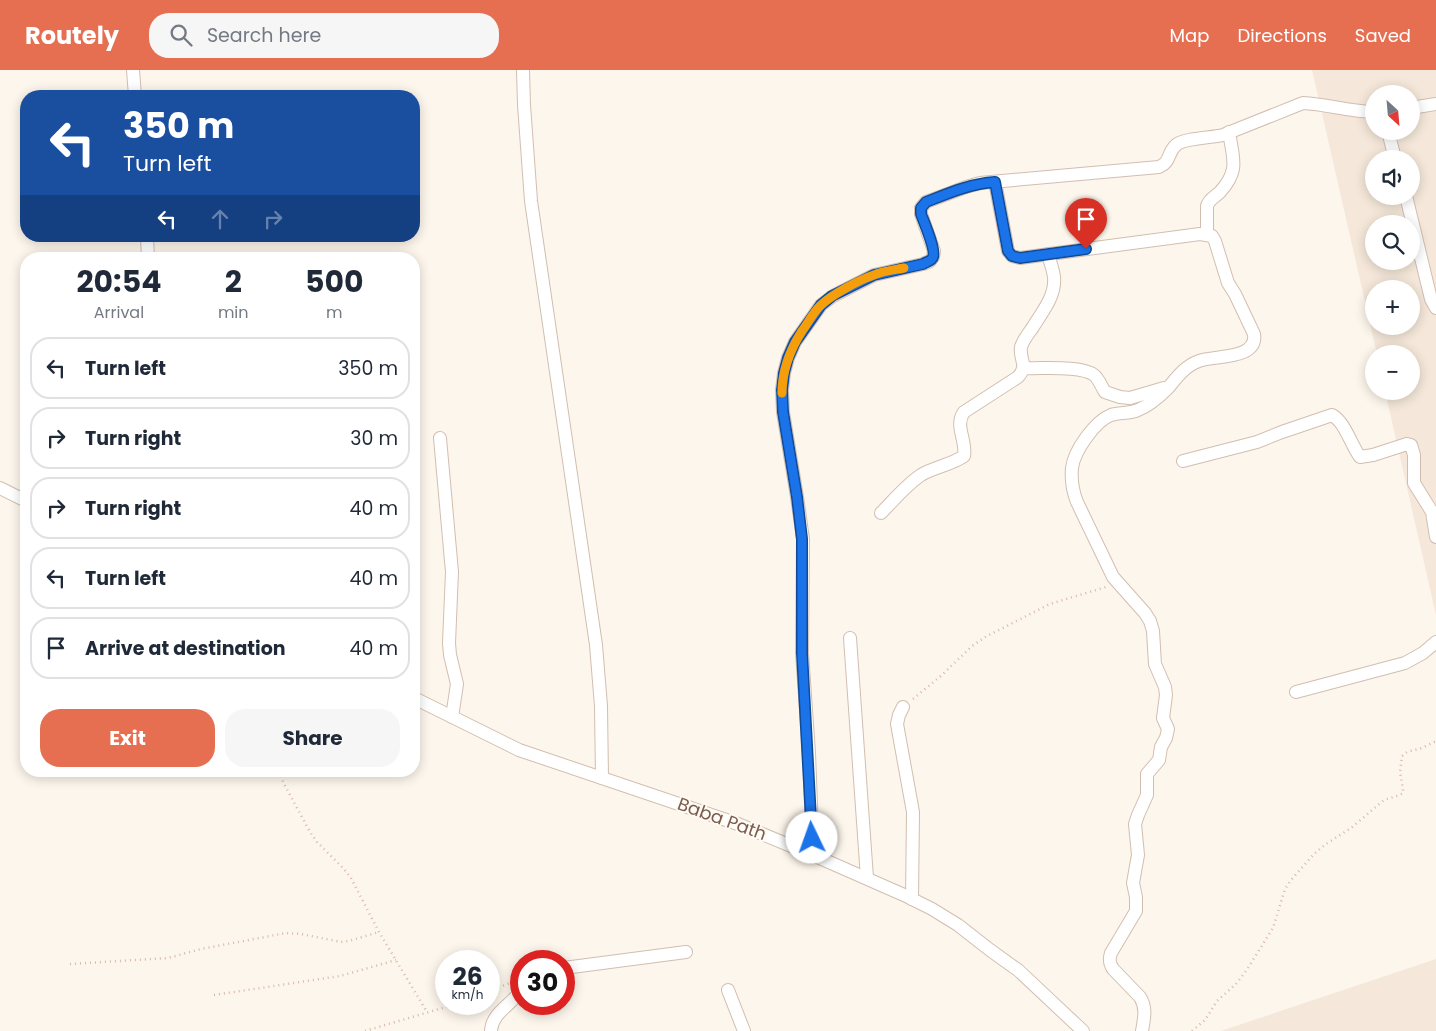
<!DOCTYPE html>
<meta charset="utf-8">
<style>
:root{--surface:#fff;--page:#f6f6f7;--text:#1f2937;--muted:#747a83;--line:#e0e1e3;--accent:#e76f51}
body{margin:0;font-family:Poppins,sans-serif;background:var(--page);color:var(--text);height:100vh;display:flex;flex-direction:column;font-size:19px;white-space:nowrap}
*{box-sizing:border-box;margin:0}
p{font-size:16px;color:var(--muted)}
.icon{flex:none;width:28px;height:28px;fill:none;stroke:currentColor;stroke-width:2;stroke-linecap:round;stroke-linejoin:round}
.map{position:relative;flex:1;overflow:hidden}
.panel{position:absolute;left:20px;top:182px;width:400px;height:525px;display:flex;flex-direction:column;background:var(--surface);border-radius:20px;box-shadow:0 2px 12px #0003}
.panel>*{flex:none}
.banner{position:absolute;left:20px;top:20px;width:400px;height:152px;border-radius:20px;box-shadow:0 2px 12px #0003;background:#1a4fa0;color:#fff;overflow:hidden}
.needle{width:32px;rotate:154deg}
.tools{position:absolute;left:1365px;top:15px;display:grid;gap:10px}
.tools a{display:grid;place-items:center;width:55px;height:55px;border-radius:50%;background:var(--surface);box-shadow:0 2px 12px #0003;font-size:25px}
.speed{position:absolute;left:435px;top:880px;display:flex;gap:10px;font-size:25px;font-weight:700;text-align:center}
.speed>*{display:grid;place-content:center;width:65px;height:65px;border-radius:50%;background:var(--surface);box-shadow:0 2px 12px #0003;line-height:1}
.speed small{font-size:12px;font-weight:400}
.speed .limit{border:8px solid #d22;background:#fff;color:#111}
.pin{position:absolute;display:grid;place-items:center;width:42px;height:42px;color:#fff;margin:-51px -21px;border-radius:50% 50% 50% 0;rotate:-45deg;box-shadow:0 0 5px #0007}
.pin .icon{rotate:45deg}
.me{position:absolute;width:55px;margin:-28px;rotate:357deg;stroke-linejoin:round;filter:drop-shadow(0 0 4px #0008)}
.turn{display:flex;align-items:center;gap:18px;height:105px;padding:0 20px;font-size:22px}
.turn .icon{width:65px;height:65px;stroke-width:2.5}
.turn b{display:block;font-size:35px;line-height:42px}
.lanes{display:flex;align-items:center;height:48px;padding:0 20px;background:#0003;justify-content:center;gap:25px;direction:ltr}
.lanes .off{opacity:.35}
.eta{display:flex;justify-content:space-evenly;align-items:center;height:85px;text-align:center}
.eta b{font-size:30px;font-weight:700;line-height:35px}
.button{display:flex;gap:10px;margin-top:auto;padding:10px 20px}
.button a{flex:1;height:58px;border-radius:20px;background:var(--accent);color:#fff;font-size:20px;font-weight:700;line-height:58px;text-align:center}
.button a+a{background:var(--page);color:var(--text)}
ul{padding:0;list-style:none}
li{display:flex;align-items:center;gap:15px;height:62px;margin:0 10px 8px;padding:0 10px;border:2px solid var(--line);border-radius:20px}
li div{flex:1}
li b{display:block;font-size:19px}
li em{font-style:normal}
header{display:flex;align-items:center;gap:30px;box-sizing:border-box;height:70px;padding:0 25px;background:var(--accent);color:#fff}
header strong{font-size:24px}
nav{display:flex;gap:28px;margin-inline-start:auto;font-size:18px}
.search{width:350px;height:45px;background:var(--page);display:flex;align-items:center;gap:12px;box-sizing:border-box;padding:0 18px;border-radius:20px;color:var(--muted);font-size:19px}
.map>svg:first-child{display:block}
</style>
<header>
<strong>Routely</strong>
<div class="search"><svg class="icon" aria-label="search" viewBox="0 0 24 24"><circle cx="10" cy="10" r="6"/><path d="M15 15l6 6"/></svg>Search here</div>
<nav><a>Map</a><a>Directions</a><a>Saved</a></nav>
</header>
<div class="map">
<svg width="1436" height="961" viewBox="0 0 1436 961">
<rect width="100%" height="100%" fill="#fdf6ec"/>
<g fill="#f5e8da" fill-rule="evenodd">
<path d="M 1312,0 L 1436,0 L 1436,545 L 1385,321 L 1411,321 L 1411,284 L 1377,284 ZM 1374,24 L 1411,24 L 1411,61 L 1374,61 ZM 1374,89 L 1411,89 L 1411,126 L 1374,126 ZM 1374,154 L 1411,154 L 1411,191 L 1374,191 ZM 1374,219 L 1411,219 L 1411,256 L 1374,256 Z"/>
<polygon points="1436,889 1436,961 1221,961"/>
</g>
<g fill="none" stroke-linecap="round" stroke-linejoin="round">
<g stroke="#d1beb0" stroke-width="14">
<g id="minor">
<polyline points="133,0 135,26"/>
<polyline points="523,0 524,35 531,131 596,575 601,636 602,708"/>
<polyline points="1411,38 1436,34"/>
<polyline points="1388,61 1395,89"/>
<path d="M 995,112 L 1008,181 L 1012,186 L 1020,188 L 1200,164 L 1212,166 L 1215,171 L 1228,213 L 1235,224 L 1254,264 C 1258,290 1215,285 1199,291 C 1185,296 1177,307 1168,318 C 1160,326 1148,336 1138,340 C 1129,344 1120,342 1111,345 C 1095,351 1074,381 1072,398 C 1071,409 1073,422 1077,432 L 1113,507 L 1145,543 L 1150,551 L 1153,561 L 1155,594 L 1165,617 L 1166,625 L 1163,648 L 1168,659 L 1166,668 L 1161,677 L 1159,690 L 1147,704 L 1147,725 L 1138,745 L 1135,754 L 1138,785 L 1133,813 L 1136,827 L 1136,841 L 1111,883 C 1109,889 1109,893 1113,899 L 1140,927 C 1147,938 1144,949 1142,961"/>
<polyline points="1406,126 1431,229 1436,238"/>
<path d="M 1207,164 L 1207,136 C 1209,129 1215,127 1220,122 C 1240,100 1233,89 1229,62"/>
<polyline points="147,166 148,189"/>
<path d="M 1024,298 C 1041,299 1081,295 1094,305 C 1099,309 1101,316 1105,322 L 1120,327 L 1130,328 L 1164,318"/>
<polyline points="440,368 452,502 449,573 450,585 457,614 452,647"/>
<path d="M 1183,391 L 1257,372 L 1282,362 L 1332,345 C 1345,352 1351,375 1360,387 L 1373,385 L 1407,374 L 1411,375 L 1414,385 L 1414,413 L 1432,442 L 1436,467"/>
<polyline points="0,418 26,431"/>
<path d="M 881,443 C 893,431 906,415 921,405 C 934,397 951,395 964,386 C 967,371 954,355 964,342 L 1018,307 C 1029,295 1019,290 1021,277 C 1023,270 1029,263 1033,257 C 1042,242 1056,226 1054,207 C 1053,199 1050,192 1048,184"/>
<polyline points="850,568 867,808"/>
<polyline points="1296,622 1405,593 1423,583 1436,572"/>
<polyline points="414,628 519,680 738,754 813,785 904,825 932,839 958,855 990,880 1018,900 1083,961"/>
<polyline points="903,637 899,645 897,654 913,742 912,829"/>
<path d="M 813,785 L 809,683 L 802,583 L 803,469 L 797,427 L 783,342 L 782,320 L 784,303 L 788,288 L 795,272 L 821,235 L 833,226 L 874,205 L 923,194 L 930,191 L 933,187 L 934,181 L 921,144 L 921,138 L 926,132 L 966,117 L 980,113 L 1159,97 C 1171,92 1167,83 1176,75 C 1184,68 1211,68 1223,65 L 1303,33 C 1327,34 1350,42 1374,42"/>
<polyline points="564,898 686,882"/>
<polyline points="728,920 744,961"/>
<path d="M 491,961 C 492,942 512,935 521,920"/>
</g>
</g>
<g stroke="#d9b8a5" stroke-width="2.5" stroke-dasharray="1 4" stroke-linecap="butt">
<polyline points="913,629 942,605 972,576 987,566 1050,534 1106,517"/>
<polyline points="280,701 283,712 310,762 317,772 344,799 351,808 379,862 427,942"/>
<polyline points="70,894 168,888 201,879 286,863 301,864 341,872 349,871 379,862"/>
<polyline points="489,921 510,913"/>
<polyline points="214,925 340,906 396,890"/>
<polyline points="365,961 456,934"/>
<polyline points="1192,961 1205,950 1217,931 1236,914 1246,901 1273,858 1285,819 1291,810 1314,784 1326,774 1351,758 1384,730 1400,725 1403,723 1403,719 1400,702 1402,686 1407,682 1422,678 1436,671"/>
</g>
<use href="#minor" stroke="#fff" stroke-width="12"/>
</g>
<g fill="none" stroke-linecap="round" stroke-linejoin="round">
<g stroke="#114b97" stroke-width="12">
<path id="route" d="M 812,768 L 802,583 L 802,469 L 797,427 L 783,342 L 782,320 L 784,303 L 788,288 L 795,272 L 821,235 L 832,226 L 874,205 L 923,194 C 926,192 932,191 933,187 C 936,180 924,152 921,144 L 921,138 L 926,132 C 949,123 969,114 995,112 L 1008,181 L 1012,186 L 1020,188 L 1086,179"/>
</g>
<use href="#route" stroke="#1a73e8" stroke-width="9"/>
<path stroke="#f59e0b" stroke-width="9" d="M 782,323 C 782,300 790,280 802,261 C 808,253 813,243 820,236 C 831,225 859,210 874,205 C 883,201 894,200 904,198"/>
</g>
<g text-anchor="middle" stroke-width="4" stroke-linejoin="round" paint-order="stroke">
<g font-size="18" fill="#7a5c4d" stroke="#fffaf3">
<text transform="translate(722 749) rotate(20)" y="6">Baba Path</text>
</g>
</g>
</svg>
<div class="tools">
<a><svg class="needle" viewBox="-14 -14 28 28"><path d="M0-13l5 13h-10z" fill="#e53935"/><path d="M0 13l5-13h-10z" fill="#747a83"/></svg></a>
<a><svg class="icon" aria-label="sound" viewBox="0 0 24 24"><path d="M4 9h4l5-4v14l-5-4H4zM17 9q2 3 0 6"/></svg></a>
<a><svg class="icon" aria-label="search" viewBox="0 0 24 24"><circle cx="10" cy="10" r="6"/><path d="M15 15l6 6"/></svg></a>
<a>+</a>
<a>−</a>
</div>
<div class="speed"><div>26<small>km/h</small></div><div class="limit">30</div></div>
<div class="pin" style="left:1086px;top:179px;background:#d93025"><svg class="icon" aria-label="arrive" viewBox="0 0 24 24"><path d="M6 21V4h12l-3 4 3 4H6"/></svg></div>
<svg class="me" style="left:812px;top:768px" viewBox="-20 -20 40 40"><circle r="19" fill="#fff"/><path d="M0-13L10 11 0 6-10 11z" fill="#1a73e8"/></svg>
<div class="banner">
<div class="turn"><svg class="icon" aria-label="left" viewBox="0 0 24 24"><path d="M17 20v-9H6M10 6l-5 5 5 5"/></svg><div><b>350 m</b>Turn left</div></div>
<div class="lanes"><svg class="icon" aria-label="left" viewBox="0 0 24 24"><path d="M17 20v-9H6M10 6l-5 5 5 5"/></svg><svg class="icon off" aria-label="ahead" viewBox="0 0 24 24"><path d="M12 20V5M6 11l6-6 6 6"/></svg><svg class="icon off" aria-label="right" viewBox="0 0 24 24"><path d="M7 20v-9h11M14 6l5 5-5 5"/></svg></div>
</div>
<section class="panel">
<div class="eta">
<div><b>20:54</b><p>Arrival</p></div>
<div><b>2</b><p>min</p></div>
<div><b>500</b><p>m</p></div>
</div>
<ul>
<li><svg class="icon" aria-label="left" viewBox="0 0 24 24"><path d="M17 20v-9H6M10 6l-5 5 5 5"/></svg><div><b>Turn left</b></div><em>350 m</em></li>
<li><svg class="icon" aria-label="right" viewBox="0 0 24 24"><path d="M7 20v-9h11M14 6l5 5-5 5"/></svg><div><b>Turn right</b></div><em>30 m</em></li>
<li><svg class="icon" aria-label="right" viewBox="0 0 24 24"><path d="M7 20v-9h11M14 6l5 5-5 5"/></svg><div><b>Turn right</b></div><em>40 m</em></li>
<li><svg class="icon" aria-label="left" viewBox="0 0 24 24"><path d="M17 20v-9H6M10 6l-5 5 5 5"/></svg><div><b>Turn left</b></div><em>40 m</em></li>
<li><svg class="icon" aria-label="arrive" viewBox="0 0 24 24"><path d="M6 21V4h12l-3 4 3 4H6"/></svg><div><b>Arrive at destination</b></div><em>40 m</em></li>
</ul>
<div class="button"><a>Exit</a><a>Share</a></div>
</section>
</div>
